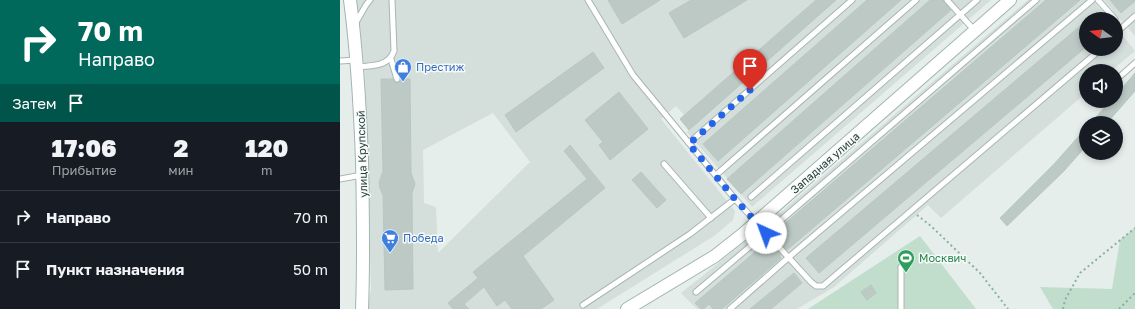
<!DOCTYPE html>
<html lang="ru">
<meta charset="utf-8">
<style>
:root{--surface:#171b24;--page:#242831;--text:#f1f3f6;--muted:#9ea1a6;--line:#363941}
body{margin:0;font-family:"Golos Text",sans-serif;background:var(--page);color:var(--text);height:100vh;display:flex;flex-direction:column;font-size:15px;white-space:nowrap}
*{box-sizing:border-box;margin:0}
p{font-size:13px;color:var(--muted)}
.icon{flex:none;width:22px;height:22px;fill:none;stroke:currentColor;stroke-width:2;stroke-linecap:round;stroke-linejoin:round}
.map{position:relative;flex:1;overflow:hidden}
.panel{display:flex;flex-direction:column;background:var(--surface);width:340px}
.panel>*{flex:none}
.top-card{background:#00695c;color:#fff;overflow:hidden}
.needle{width:26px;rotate:284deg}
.tools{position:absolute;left:739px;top:12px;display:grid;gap:8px}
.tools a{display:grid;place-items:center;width:44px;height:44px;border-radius:50%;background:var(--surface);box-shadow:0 2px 6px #0003;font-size:20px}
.pin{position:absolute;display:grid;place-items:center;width:34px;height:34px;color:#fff;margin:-41px -17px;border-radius:50% 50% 50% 0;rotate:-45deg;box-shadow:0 0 4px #0007}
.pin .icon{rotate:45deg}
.me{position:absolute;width:44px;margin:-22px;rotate:317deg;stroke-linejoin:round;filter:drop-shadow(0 0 3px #0008)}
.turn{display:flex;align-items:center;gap:14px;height:84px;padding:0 12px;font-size:18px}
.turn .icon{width:52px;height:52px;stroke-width:2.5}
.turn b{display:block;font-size:28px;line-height:34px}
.then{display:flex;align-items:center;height:38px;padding:0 12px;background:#0003;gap:8px;font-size:15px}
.eta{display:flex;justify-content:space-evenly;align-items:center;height:68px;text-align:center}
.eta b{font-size:24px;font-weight:800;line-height:28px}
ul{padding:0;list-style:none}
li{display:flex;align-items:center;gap:12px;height:52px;padding:0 12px;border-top:1px solid var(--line)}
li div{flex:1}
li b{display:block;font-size:15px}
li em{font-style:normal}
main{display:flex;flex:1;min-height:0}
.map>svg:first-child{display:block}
</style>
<main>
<section class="panel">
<div class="top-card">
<div class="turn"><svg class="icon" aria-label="right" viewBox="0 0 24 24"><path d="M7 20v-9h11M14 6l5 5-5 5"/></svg><div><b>70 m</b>Направо</div></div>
<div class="then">Затем<svg class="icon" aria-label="arrive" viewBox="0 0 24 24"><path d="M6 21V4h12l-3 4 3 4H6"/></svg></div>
</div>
<div class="eta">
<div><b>17:06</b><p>Прибытие</p></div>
<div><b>2</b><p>мин</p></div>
<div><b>120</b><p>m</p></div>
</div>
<ul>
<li><svg class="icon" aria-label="right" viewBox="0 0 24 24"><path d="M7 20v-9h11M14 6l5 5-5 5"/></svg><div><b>Направо</b></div><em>70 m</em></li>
<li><svg class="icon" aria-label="arrive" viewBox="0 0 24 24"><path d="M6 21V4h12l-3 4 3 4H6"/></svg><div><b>Пункт назначения</b></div><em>50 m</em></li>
</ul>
</section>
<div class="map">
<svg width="795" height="309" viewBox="0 0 795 309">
<rect width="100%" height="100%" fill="#e6eeeb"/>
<g fill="#d4dedb" fill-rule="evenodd">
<path d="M 15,0 L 651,0 L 412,207 L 347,132 L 349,129 L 340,119 L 344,115 L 336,106 L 321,119 L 395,211 L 393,220 L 374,236 L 257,309 L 27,309 L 31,289 L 25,76 L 20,26 ZM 153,113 L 190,162 L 98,253 L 96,207 L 84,203 L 83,150 Z"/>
<polygon points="688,0 753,0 769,19 746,19 746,49 776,49 776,27 795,51 771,71 746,71 746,93 601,218 588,205 494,287 457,309 357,309 341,293 426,225"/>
<polygon points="764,0 795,0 795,36"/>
</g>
<g fill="#c1ddcc">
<polygon points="795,228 795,309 713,309 700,287 772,289 780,240"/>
<polygon points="580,236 636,309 468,309"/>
</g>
<g fill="#bcc9c5" stroke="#b9c7c3">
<polygon points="268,0 320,0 282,24"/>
<polygon points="351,0 407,0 344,38 329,13"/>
<polygon points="476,0 496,0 349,130 340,119"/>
<polygon points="527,0 561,0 378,161 363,144"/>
<polygon points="590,0 603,0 611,10 401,194 387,179"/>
<polygon points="706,0 740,0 447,250 434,236 437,234 435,232"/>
<polygon points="770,0 795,0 795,1 781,13"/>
<polygon points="746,21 746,47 479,273 466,258"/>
<polygon points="253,52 264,68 176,132 165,115"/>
<polygon points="795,73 795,91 767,123 751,123 770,101 776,101 776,95"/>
<polygon points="41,79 53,79 56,83 60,82 61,79 70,79 71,173 75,184 72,193 73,289 45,290 43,195 40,188 39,183 43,171"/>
<polygon points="279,92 308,129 270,160 259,145 263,142 245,120"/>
<polygon points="746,128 746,146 724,171 667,226 660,218 715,163"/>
<polygon points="230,145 265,188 183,256 214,300 201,309 172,309 165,300 157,306 144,287 124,304 129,309 113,309 108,303 138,278 133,272 247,179 224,151"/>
<polygon points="301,172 326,200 317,208 292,180"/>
<polygon points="428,241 441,255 440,257 441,258 382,309 373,309 369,304 364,309 361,309 355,303"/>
<polygon points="454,273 462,283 431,309 410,309"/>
<polygon points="531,285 536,293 527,300 521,292"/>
</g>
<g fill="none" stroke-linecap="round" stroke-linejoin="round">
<g stroke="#a9b6b3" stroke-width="7">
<g id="lane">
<polyline points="248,0 293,75 395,199 471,282 476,286 483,286 761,49"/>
<polyline points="607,0 635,31"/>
<polyline points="758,0 775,19"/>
<polyline points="15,24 26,5 30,0"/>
<polyline points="776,33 795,16"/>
<polyline points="51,59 57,79"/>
<polyline points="0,61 16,60"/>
<path d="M 18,67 C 33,65 48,67 54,51 L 52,0"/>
<polyline points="776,80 795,63"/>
<polyline points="349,143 512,0"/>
<polyline points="324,164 371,218"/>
<polyline points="376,175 576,0"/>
<polyline points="0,179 22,175"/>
<polyline points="411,197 637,0"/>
<polyline points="356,292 426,233 696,0"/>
<polyline points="243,305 350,234 395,199"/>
<polyline points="390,309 449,257 752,0"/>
<polyline points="561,309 561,267"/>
</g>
</g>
<g stroke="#a2b6b1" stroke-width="14">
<g id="secondary">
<path d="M 10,0 C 17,53 20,107 22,160 C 23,210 24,259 22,309"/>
<polyline points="287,309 375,256 403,234 670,0"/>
</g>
</g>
<g stroke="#89afa7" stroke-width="2" stroke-dasharray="2 3" stroke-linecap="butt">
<polyline points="577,215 591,226 640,273 668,309"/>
<polyline points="723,309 725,300 740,273 795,228"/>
<polyline points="779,309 795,293"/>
</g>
<use href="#lane" stroke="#fff" stroke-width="5"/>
<use href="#secondary" stroke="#fff" stroke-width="12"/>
</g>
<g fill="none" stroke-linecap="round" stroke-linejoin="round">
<polyline stroke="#2563eb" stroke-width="7" stroke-dasharray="0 12.6" points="410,90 349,144 395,199 426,233"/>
</g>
<defs>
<g id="shop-pin" transform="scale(0.9)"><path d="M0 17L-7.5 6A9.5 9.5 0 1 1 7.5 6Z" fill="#3f7fe0" stroke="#f7faf9"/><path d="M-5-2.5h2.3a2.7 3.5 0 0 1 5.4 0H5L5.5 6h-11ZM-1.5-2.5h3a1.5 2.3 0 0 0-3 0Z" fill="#fff"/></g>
<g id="supermarket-pin" transform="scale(0.9)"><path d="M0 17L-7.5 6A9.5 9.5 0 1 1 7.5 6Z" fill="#3f7fe0" stroke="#f7faf9"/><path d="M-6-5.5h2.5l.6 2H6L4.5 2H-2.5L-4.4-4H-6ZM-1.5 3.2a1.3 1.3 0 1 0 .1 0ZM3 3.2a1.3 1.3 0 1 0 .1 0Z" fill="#fff"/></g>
<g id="stadium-pin" transform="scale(0.9)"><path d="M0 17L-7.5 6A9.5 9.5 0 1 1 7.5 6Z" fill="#2e9e5b" stroke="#f7faf9"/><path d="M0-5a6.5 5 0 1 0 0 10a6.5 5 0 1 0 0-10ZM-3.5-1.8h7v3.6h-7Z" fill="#fff"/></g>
</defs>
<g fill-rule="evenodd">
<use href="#shop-pin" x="63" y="67"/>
<use href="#supermarket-pin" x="50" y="238"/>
<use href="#stadium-pin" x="566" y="258"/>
</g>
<g text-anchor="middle" stroke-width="3" stroke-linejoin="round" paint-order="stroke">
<g font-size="11" fill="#366cbe" stroke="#f7faf9" text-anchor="start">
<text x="76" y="71">Престиж</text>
<text x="63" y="242">Победа</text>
</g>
<g font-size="11" fill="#263f3b" stroke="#f7faf9">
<text transform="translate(22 154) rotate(-92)" y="4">улица Крупской</text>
<text transform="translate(485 163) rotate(-41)" y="4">Западная улица</text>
</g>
<g font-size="11" fill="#27864d" stroke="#f7faf9" text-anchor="start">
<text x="579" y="262">Москвич</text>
</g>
</g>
</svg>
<div class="tools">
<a><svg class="needle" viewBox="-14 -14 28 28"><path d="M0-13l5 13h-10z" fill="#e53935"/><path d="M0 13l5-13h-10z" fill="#9ea1a6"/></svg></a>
<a><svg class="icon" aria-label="sound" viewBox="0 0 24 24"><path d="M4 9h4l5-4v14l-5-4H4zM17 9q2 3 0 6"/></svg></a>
<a><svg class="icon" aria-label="layers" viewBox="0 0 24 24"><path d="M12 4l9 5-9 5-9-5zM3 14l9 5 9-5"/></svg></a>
</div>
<div class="pin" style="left:410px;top:90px;background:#d93025"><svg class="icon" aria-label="arrive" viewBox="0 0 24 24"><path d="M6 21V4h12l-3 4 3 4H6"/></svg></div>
<svg class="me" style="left:426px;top:233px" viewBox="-20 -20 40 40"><circle r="19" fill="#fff"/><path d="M0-13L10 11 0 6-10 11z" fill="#2563eb"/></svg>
</div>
</main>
